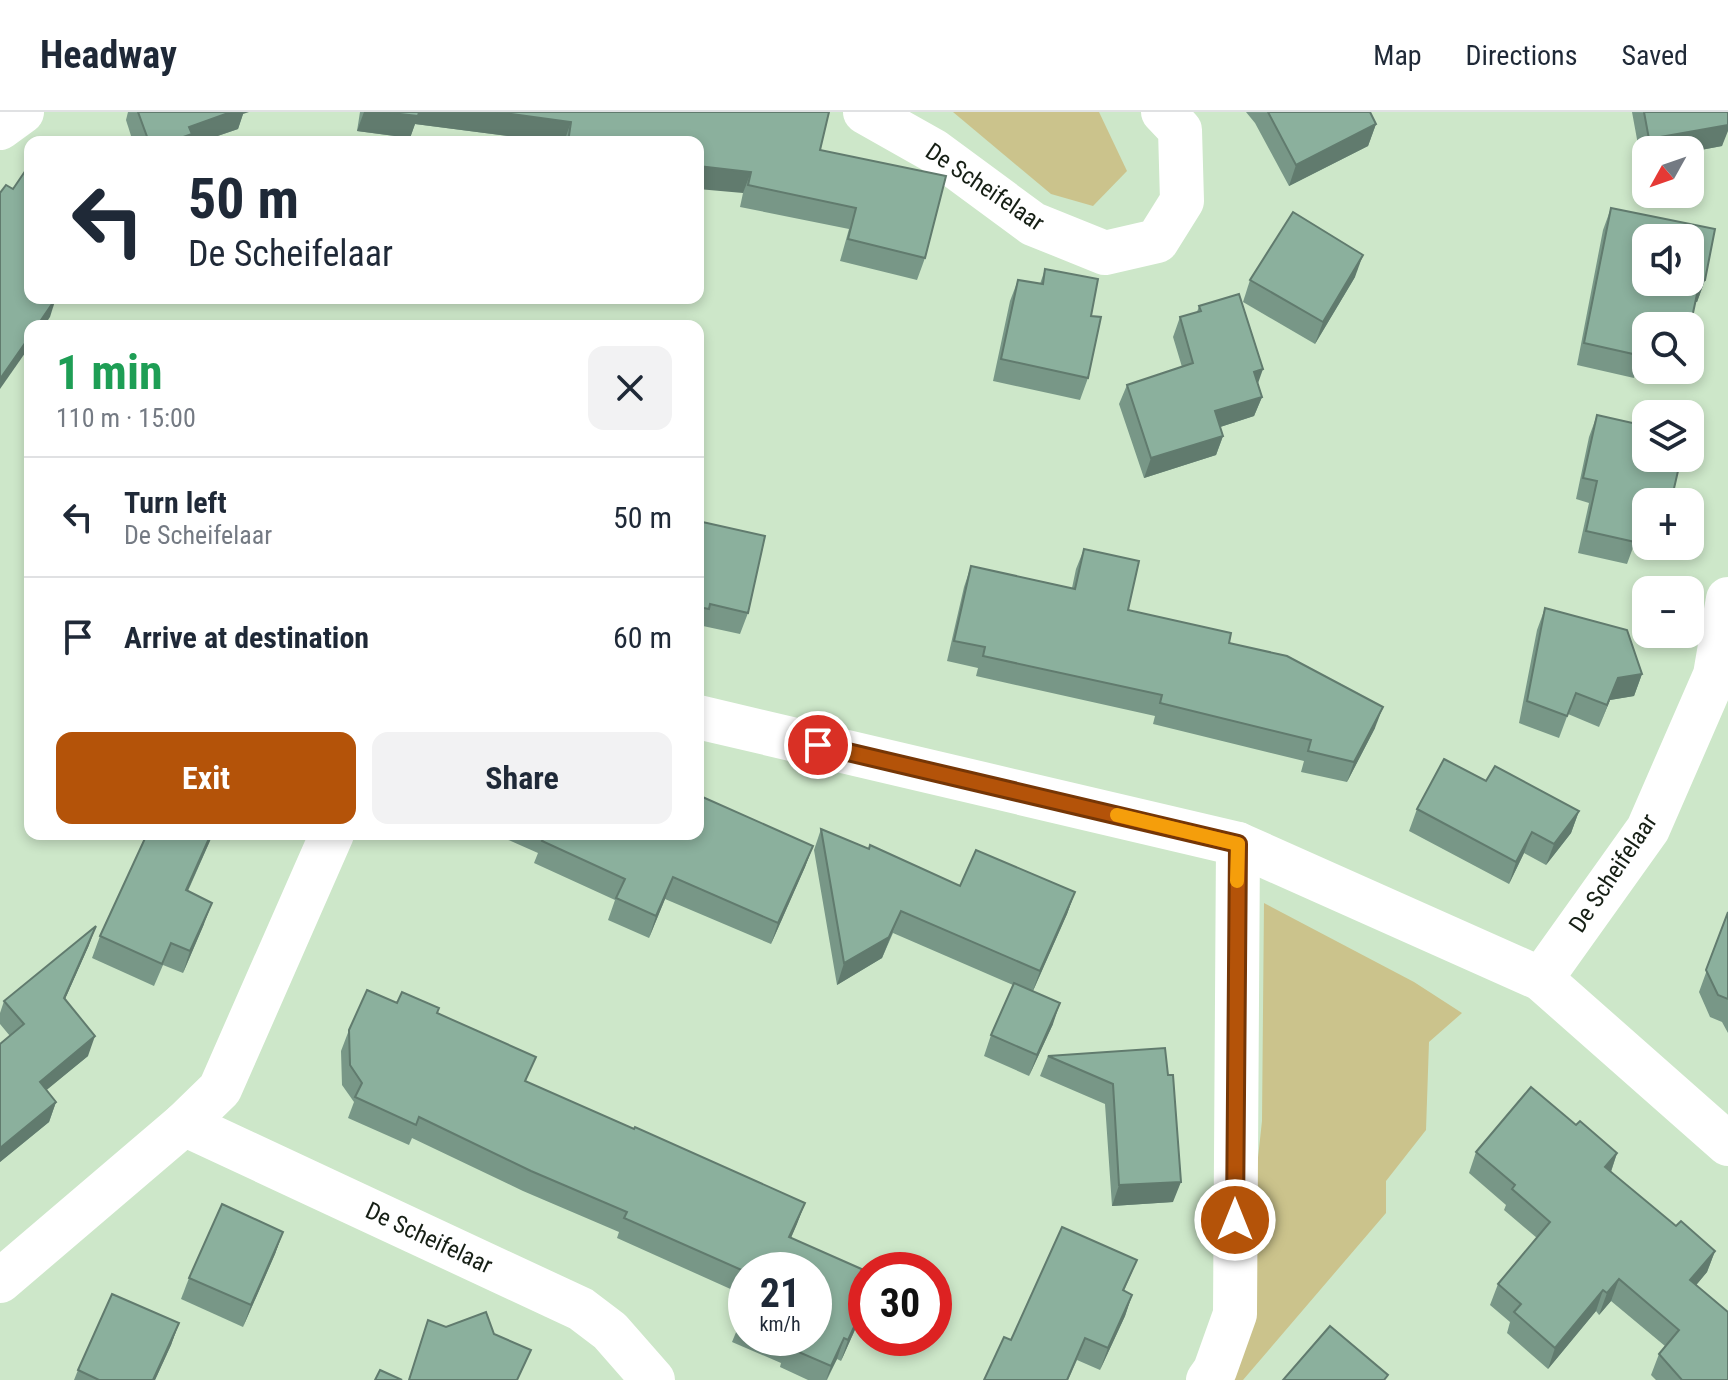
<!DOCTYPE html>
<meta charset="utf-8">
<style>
:root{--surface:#fff;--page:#f2f2f3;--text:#1f2937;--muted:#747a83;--line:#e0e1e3;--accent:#b45309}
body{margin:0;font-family:"Roboto Condensed",sans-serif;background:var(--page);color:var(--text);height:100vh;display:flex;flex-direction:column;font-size:30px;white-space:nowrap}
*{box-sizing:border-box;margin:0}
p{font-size:26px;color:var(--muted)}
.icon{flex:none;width:44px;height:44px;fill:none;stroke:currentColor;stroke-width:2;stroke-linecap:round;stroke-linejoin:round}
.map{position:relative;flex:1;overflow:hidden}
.panel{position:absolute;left:24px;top:208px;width:680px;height:520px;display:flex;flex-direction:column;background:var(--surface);border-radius:16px;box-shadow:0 4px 12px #0003}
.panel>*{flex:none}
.banner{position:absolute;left:24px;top:24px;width:680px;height:168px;border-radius:16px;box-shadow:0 4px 12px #0003;background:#fff;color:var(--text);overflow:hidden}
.needle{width:52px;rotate:230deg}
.controls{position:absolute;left:1632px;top:24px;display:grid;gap:16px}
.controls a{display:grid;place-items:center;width:72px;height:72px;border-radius:16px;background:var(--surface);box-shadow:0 4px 12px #0003;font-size:40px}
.speed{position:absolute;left:728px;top:1140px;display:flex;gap:16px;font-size:40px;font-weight:700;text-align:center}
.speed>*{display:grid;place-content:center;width:104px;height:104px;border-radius:50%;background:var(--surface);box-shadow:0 4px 12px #0003;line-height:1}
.speed small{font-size:20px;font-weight:400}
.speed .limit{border:12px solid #d22;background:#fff;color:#111}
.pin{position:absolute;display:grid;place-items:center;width:68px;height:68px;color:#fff;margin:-34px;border:4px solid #fff;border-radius:50%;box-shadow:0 2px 8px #0007}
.me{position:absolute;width:88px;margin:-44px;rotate:0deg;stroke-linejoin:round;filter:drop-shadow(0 0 6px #0008)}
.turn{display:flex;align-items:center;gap:28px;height:168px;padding:0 32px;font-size:36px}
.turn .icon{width:104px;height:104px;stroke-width:2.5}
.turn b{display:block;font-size:56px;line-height:68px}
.round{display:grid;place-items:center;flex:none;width:84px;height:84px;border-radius:16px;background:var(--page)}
.summary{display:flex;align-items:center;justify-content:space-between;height:136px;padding:0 32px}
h1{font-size:48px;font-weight:700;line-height:60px;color:#1e9e55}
.action{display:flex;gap:16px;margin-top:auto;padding:16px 32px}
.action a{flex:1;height:92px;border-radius:16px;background:var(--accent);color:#fff;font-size:32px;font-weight:700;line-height:92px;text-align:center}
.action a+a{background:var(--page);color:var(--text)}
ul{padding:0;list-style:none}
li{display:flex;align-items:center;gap:24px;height:120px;padding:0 32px;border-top:2px solid var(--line)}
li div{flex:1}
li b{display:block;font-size:30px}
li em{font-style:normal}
header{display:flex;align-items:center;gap:48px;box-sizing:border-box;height:112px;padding:0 40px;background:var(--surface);border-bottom:2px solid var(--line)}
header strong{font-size:38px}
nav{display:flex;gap:44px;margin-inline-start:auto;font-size:28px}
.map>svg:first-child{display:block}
</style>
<header>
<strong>Headway</strong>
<nav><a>Map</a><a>Directions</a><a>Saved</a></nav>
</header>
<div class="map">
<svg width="1728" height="1268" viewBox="0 0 1728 1268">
<rect width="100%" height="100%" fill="#cde7c9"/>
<g fill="#cbc38c">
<polygon points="953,0 1099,0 1127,59 1093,94 1051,82"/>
<polygon points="1264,791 1414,870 1462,901 1429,930 1426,1018 1386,1069 1386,1101 1243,1268 1225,1268 1237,1238 1262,1009"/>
</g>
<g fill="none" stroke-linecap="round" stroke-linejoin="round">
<g stroke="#fff" stroke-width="44">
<polyline points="865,0 934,39 1033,112 1105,141 1157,129 1182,89 1180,18 1163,0"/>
<polyline points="0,16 22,0"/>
<polyline points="698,605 1238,732 1541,867 1728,1032"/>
<polyline points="1541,867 1648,717 1715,563 1728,487"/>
<polyline points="184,1012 581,1197 610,1219 653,1268"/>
<polyline points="0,1169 184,1012 220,977 332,722"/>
<polyline points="1208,1268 1215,1258 1235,1202 1238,732"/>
</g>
</g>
<g fill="#789787">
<polygon points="128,0 138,0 243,2 238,17 200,30 133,30 126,8"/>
<polygon points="360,0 829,0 820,38 925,146 917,168 840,149 849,117 740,95 743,81 698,30 555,30 415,12 410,26 357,19"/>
<polygon points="1246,0 1370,0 1376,12 1368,34 1289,74 1255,11"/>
<polygon points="1632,0 1728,0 1722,34 1690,40 1690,38 1646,38 1646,48 1641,49"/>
<polygon points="1611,96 1705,168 1697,190 1695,190 1690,214 1646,214 1646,236 1644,236 1634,266 1577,253 1603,118"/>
<polygon points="1045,157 1091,204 1088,266 1080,288 993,269 1010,189 1018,168 1040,172"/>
<polygon points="1355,165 1315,232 1243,190 1250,168"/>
<polygon points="1199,194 1258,272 1262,285 1254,304 1220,315 1223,324 1216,343 1144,366 1119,292 1127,273 1182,255 1173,225 1180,205 1197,200"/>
<polygon points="1597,303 1672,385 1670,390 1646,390 1646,403 1641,401 1635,430 1627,452 1578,441 1589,391 1576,387 1589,325"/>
<polygon points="698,409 748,501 740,522 703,514 701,519 698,518"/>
<polygon points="1084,437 1128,498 1229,531 1375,616 1347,670 1301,660 1304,649 1153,612 1155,604 976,564 978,556 947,549 964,475 971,454 1072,476 1076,457"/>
<polygon points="1545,496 1642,562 1634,584 1610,588 1599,615 1568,602 1559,626 1519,611 1537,518"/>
<polygon points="1486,669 1579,699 1571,721 1546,753 1524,741 1509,772 1409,719 1417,697"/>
<polygon points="821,717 960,774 1075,780 1067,802 1033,879 1053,912 1029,964 984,944 991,923 1013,873 893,821 882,846 837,873 814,738"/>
<polygon points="213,722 188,779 204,812 183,861 163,853 154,874 92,846 100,824"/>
<polygon points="495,722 698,722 813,734 805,755 771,832 665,787 649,826 608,808 615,788 534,751 538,741"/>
<polygon points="1728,800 1728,921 1722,910 1710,905 1699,880"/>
<polygon points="89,833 65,887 88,944 46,978 56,990 49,1010 0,1050 0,932 10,924 0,912 0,901 4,889"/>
<polygon points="438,902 527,970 805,1091 791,1126 866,1193 841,1249 837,1247 827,1268 808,1268 780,1255 781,1251 732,1230 746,1196 746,1226 814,1226 814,1158 746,1158 746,1184 617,1126 619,1120 523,1079 412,1026 409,1033 348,1006 354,990 342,973 341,939 349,918"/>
<polygon points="1165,936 1173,1090 1112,1094 1105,992 1040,964 1048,944"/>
<polygon points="1476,1040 1617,1041 1611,1060 1676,1114 1715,1139 1707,1160 1696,1173 1728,1268 1656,1268 1651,1263 1659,1242 1665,1234 1611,1189 1599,1203 1596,1199 1548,1257 1507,1221 1510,1210 1490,1193 1498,1172 1537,1126 1504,1098 1506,1093 1469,1061"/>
<polygon points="283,1120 275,1142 243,1215 181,1187 189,1166"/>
<polygon points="1137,1148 1124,1179 1132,1183 1125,1204 1100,1258 1077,1248 1068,1268 984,1268 1011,1228"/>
<polygon points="179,1211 171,1233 155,1268 74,1268 78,1258"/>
</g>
<g fill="#617b6e">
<polygon points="231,0 249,0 243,2 238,17 200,30 169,30 189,15"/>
<polygon points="364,0 496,0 571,10 564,30 555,30 415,12 410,26 357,19"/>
<polygon points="1376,12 1368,34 1289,74 1296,53"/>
<polygon points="1728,13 1728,19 1722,34 1690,40 1690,38 1646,38 1646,48 1641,49 1649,27"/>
<polygon points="698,54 751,60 743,81 698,77"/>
<polygon points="1363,143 1355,165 1315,232 1323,210"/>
<polygon points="1700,168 1705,168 1697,190 1692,189"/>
<polygon points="56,186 50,205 44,214 37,214"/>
<polygon points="30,224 30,234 0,277 0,267"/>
<polygon points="1263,257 1256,277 1254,260"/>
<polygon points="1262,285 1254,304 1208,319 1215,299"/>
<polygon points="1223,324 1216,343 1144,366 1151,346"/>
<polygon points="1642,562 1634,584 1610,588 1599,615 1618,566"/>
<polygon points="1383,595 1375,616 1347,670 1354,650"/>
<polygon points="1579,699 1571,721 1546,753 1554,732"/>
<polygon points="1532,720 1524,741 1509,772 1516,750"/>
<polygon points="211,722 213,722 178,800 186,778"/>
<polygon points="813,734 805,755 771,832 778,811"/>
<polygon points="673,765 665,787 649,826 656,804"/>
<polygon points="1075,780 1067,802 1032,881 1040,859"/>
<polygon points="212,791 204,812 183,861 190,839"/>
<polygon points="901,799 882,846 837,873 844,851"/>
<polygon points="96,814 89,833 57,905 64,886"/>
<polygon points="1060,891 1053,912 1029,964 1037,943"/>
<polygon points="95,924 88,944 32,990 40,970"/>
<polygon points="56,990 49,1010 0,1050 0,1036"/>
<polygon points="1617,1041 1610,1062 1605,1055"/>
<polygon points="1181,1070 1173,1090 1112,1094 1119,1073"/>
<polygon points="805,1091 797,1112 782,1146 789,1125"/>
<polygon points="283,1120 275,1142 243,1215 251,1193"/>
<polygon points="1715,1139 1707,1160 1683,1189 1690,1168"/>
<polygon points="1619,1167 1611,1189 1599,1203 1607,1181"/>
<polygon points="1603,1178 1596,1199 1548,1257 1555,1236"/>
<polygon points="1132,1183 1125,1204 1100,1258 1108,1236"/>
<polygon points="866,1189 866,1193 841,1249 848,1228"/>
<polygon points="179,1211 171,1233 155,1268 153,1268"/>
<polygon points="844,1226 837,1247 826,1268 831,1254"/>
</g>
<g fill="#8bb09d" stroke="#617b6e" stroke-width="2" fill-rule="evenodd">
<polygon points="138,0 231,0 189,15 192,22 169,30 149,30"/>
<polygon points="383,0 419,0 418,4"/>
<polygon points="496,0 829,0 820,38 946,64 925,146 848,127 856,96 748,73 751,60 698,54 698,30 568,30 571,10"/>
<polygon points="1268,0 1370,0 1376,12 1296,53"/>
<polygon points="1644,0 1728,0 1728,13 1649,27"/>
<polygon points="30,52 30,186 56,186 37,214 30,214 30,224 0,267 0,81 6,73 13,77"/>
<path d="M 1611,96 L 1715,117 L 1705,168 L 1700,168 L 1690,215 L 1690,214 L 1646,214 L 1646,224 L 1642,244 L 1584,231 ZM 1646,126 L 1690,126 L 1690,170 L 1646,170 Z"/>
<polygon points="1293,100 1363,143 1323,210 1250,168"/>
<polygon points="1045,157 1098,167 1091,204 1101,205 1088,266 1001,247 1018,168 1043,172"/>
<polygon points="1239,182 1263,257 1254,260 1262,285 1215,299 1223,324 1151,346 1127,273 1193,251 1180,205 1201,199 1199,194"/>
<polygon points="1597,303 1646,314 1646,346 1681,346 1672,385 1645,379 1635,430 1586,419 1597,369 1583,366"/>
<polygon points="698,409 765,424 748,501 710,492 709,497 698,495"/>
<polygon points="1084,437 1139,449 1128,498 1231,521 1229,531 1287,544 1383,595 1354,650 1308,639 1311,628 1160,591 1162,583 983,544 985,535 954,529 971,454 1075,477"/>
<polygon points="1545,496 1627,518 1642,562 1618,566 1607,593 1576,581 1567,604 1527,589"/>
<polygon points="1444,647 1486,669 1495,654 1579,699 1554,732 1532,720 1516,750 1417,697"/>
<polygon points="698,683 813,734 778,811 673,765 656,804 616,786 625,767 542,729 545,722 698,722"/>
<polygon points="821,717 869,737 870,733 960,774 976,738 1075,780 1040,859 901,799 889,825 844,851"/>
<polygon points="147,722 211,722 186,778 212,791 190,839 171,831 162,852 100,824"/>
<polygon points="1728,800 1728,887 1718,883 1706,858"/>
<polygon points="96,814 64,886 95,924 40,970 56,990 0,1036 0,932 24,912 4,889"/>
<polygon points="1014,871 1060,891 1037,943 991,923"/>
<polygon points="367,878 397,891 402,880 439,896 437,901 536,945 525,969 634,1017 635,1015 805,1091 789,1125 866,1159 866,1189 848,1228 844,1226 831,1254 787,1235 789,1231 778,1226 814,1226 814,1158 746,1158 746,1160 624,1106 627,1100 531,1059 419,1005 416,1013 355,985 362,971 350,953 349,918"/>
<polygon points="1165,936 1168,963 1173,963 1181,1070 1119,1073 1113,972 1048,944"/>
<polygon points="1531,975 1576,1013 1580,1009 1617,1041 1605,1055 1676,1114 1681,1109 1715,1139 1690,1168 1728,1200 1728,1268 1682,1268 1659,1242 1679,1218 1619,1167 1607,1181 1603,1178 1555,1236 1514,1200 1521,1192 1498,1172 1550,1110 1512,1077 1515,1073 1476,1040"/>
<polygon points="222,1092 283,1120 251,1193 189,1166"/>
<polygon points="1062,1115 1137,1148 1123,1178 1132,1183 1108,1236 1085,1226 1067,1268 984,1268 1004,1225 1011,1228"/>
<polygon points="112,1182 179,1211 153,1268 99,1268 78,1258"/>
<polygon points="746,1196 746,1212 740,1209"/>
<polygon points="486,1200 494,1222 531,1238 517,1268 409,1268 428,1208 446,1215"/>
<polygon points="1330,1214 1388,1263 1384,1268 1283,1268"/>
<polygon points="380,1258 402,1268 375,1268"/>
</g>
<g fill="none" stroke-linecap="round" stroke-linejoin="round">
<g stroke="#753606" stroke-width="20">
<polyline id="route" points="818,633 1238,732 1235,1108"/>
</g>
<use href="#route" stroke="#b45309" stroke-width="14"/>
<polyline stroke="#f59e0b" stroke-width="14" points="1117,703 1238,732 1237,769"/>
</g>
<g text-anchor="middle" stroke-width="7" stroke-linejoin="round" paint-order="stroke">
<g font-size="24" fill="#161f15" stroke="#fff">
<text transform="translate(985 75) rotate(34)" y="8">De Scheifelaar</text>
<text transform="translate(1613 761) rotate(-56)" y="8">De Scheifelaar</text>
<text transform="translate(429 1126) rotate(25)" y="8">De Scheifelaar</text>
</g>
</g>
</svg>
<div class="controls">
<a><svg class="needle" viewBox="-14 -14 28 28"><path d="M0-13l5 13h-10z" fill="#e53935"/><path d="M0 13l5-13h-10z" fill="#747a83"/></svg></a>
<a><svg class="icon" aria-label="sound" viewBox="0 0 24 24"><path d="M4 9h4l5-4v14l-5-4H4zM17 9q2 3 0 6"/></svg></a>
<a><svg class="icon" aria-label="search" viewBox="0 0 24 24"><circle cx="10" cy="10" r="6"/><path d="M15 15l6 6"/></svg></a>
<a><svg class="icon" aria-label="layers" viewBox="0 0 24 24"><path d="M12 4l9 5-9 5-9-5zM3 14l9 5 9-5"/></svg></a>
<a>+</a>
<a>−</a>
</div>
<div class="speed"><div>21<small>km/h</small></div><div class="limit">30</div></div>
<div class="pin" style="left:818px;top:633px;background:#d93025"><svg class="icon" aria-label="arrive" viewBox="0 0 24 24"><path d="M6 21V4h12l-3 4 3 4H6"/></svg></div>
<svg class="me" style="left:1235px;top:1108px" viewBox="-20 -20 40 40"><circle r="17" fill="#b45309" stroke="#fff" stroke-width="3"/><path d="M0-11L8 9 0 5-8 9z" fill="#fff"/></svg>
<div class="banner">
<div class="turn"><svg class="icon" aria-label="left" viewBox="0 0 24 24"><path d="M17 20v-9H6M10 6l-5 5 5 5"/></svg><div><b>50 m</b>De Scheifelaar</div></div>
</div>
<section class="panel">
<div class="summary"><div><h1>1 min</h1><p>110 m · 15:00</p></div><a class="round"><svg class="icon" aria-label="close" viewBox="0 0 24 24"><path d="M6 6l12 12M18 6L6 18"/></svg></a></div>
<ul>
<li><svg class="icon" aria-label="left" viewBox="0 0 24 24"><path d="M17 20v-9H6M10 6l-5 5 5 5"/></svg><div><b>Turn left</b><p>De Scheifelaar</p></div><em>50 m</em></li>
<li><svg class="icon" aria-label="arrive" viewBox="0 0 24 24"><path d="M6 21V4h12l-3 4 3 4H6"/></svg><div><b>Arrive at destination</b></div><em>60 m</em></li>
</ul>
<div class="action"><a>Exit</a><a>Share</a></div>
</section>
</div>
